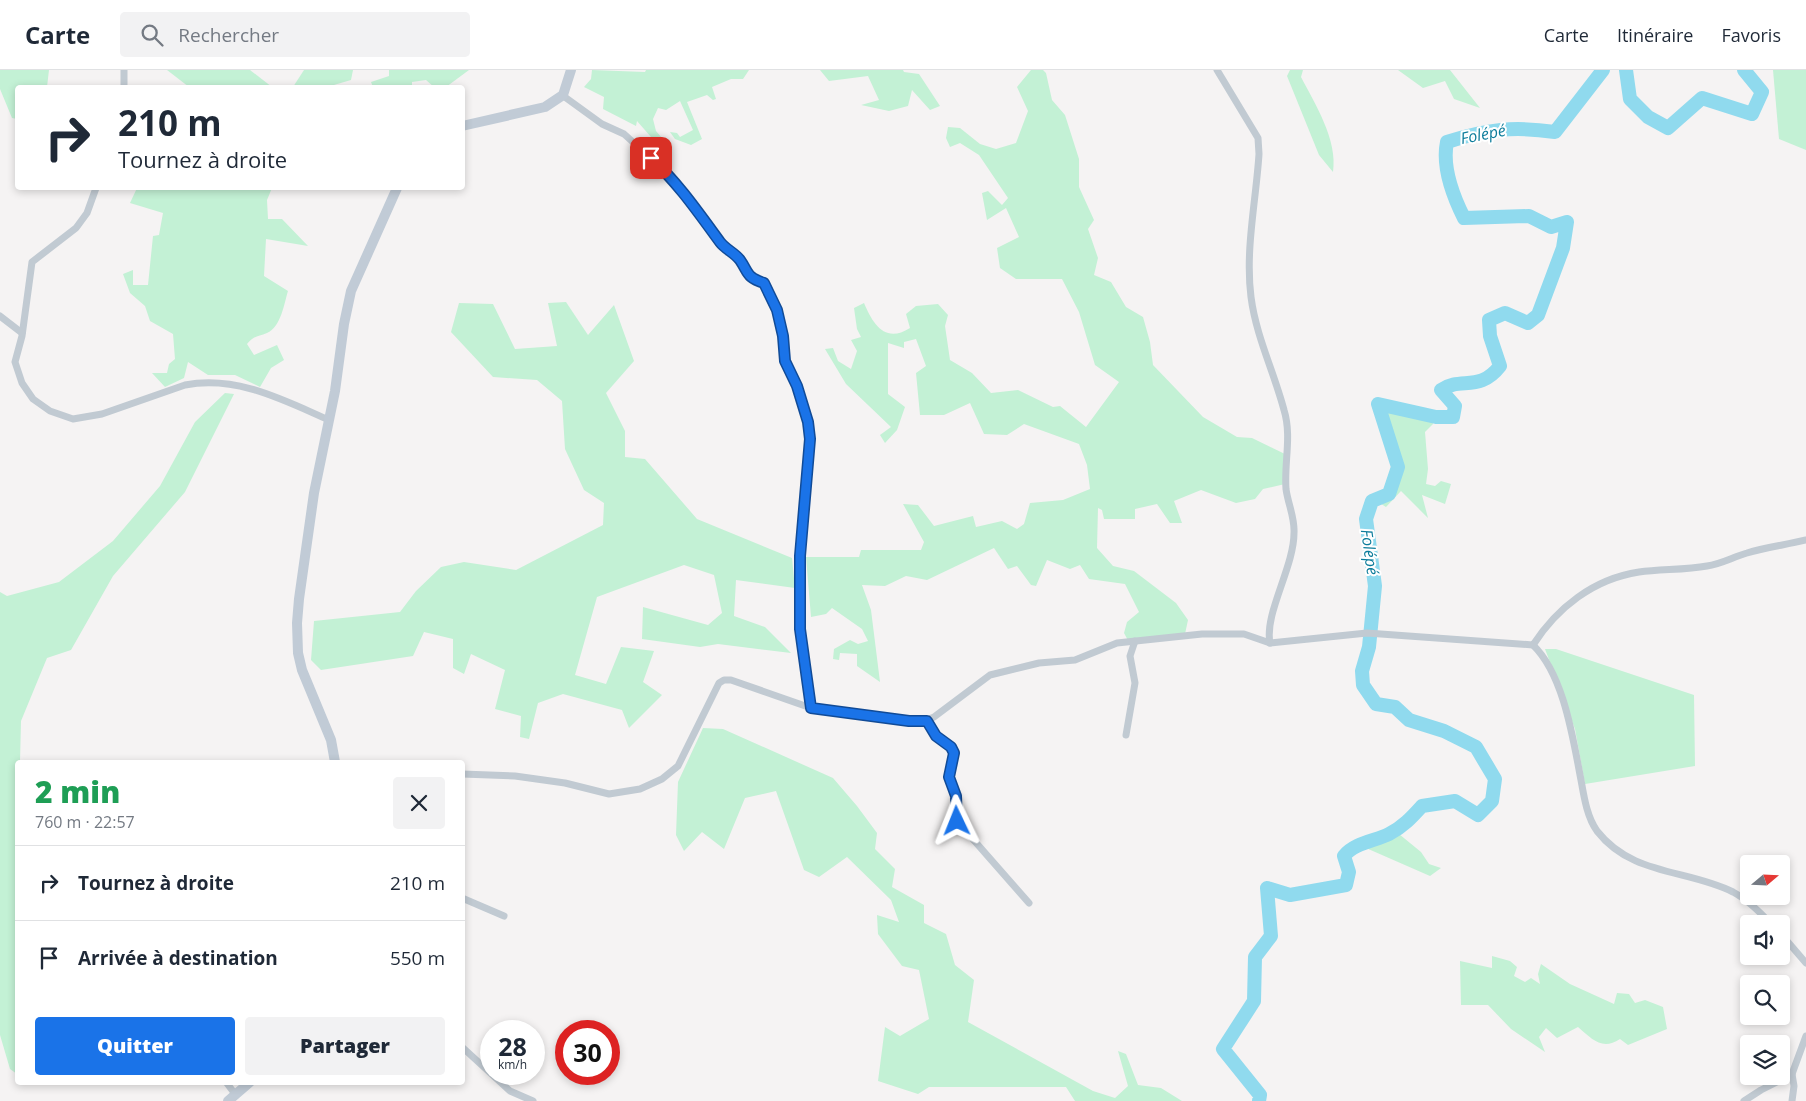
<!DOCTYPE html>
<html lang="fr">
<meta charset="utf-8">
<style>
:root{--surface:#fff;--page:#f2f2f3;--text:#1f2937;--muted:#747a83;--line:#e0e1e3;--accent:#1a73e8}
body{margin:0;font-family:"Open Sans",sans-serif;background:var(--page);color:var(--text);height:100vh;display:flex;flex-direction:column;font-size:19px;white-space:nowrap}
*{box-sizing:border-box;margin:0}
p{font-size:16px;color:var(--muted)}
.icon{flex:none;width:28px;height:28px;fill:none;stroke:currentColor;stroke-width:2;stroke-linecap:round;stroke-linejoin:round}
.map{position:relative;flex:1;overflow:hidden}
.details{position:absolute;left:15px;top:690px;width:450px;height:325px;display:flex;flex-direction:column;background:var(--surface);border-radius:5px;box-shadow:0 2px 8px #0003}
.details>*{flex:none}
.hud{position:absolute;left:15px;top:15px;width:450px;height:105px;border-radius:5px;box-shadow:0 2px 8px #0003;background:#fff;color:var(--text);overflow:hidden}
.needle{width:32px;rotate:71deg}
.tools{position:absolute;left:1740px;top:785px;display:grid;gap:10px}
.tools a{display:grid;place-items:center;width:50px;height:50px;border-radius:5px;background:var(--surface);box-shadow:0 2px 8px #0003;font-size:25px}
.speed{position:absolute;left:480px;top:950px;display:flex;gap:10px;font-size:25px;font-weight:700;text-align:center}
.speed>*{display:grid;place-content:center;width:65px;height:65px;border-radius:50%;background:var(--surface);box-shadow:0 2px 8px #0003;line-height:1}
.speed small{font-size:12px;font-weight:400}
.speed .limit{border:8px solid #d22;background:#fff;color:#111}
.pin{position:absolute;display:grid;place-items:center;width:42px;height:42px;color:#fff;margin:-21px;border-radius:10px;box-shadow:0 2px 8px #0006}
.me{position:absolute;width:55px;margin:-28px;rotate:358deg;stroke-linejoin:round;filter:drop-shadow(0 0 4px #0008)}
.turn{display:flex;align-items:center;gap:18px;height:105px;padding:0 20px;font-size:22px}
.turn .icon{width:65px;height:65px;stroke-width:2.5}
.turn b{display:block;font-size:35px;line-height:42px}
.round{display:grid;place-items:center;flex:none;width:52px;height:52px;border-radius:5px;background:var(--page)}
.headline{display:flex;align-items:center;justify-content:space-between;height:85px;padding:0 20px}
h1{font-size:30px;font-weight:800;line-height:38px;color:#1e9e55}
.cta{display:flex;gap:10px;margin-top:auto;padding:10px 20px}
.cta a{flex:1;height:58px;border-radius:5px;background:var(--accent);color:#fff;font-size:20px;font-weight:800;line-height:58px;text-align:center}
.cta a+a{background:var(--page);color:var(--text)}
ul{padding:0;list-style:none}
li{display:flex;align-items:center;gap:15px;height:75px;padding:0 20px;border-top:1px solid var(--line)}
li div{flex:1}
li b{display:block;font-size:19px}
li em{font-style:normal}
header{display:flex;align-items:center;gap:30px;box-sizing:border-box;height:70px;padding:0 25px;background:var(--surface);border-bottom:1px solid var(--line)}
header strong{font-size:24px}
nav{display:flex;gap:28px;margin-inline-start:auto;font-size:18px}
.search{width:350px;height:45px;background:var(--page);display:flex;align-items:center;gap:12px;box-sizing:border-box;padding:0 18px;border-radius:5px;color:var(--muted);font-size:19px}
.map>svg:first-child{display:block}
</style>
<header>
<strong>Carte</strong>
<div class="search"><svg class="icon" aria-label="search" viewBox="0 0 24 24"><circle cx="10" cy="10" r="6"/><path d="M15 15l6 6"/></svg>Rechercher</div>
<nav><a>Carte</a><a>Itinéraire</a><a>Favoris</a></nav>
</header>
<div class="map">
<svg width="1806" height="1031" viewBox="0 0 1806 1031">
<rect width="100%" height="100%" fill="#f5f3f3"/>
<g fill="#c3f1d5">
<polygon points="0,0 49,0 47,17 18,18 17,49 12,48 0,19"/>
<polygon points="167,0 250,0 272,17 189,17"/>
<polygon points="304,0 353,0 351,10 327,17 293,17"/>
<polygon points="389,0 469,0 446,17 434,17 426,10 412,12 412,17 373,17 371,12 389,6"/>
<polygon points="592,0 645,2 646,0 749,0 743,9 731,9 712,17 716,29 713,30 707,25 687,32 702,69 691,75 675,69 670,62 677,63 680,67 693,60 680,31 666,40 658,38 653,49 656,61 662,68 658,75 637,51 636,56 603,39 604,27 584,17 591,9"/>
<polygon points="820,0 903,0 904,2 919,4 940,36 930,40 912,20 908,36 889,41 861,35 879,30 868,6 829,11"/>
<path d="M 1031,0 L 1043,0 L 1046,3 L 1052,30 L 1065,45 L 1079,89 L 1079,117 L 1094,150 L 1088,159 L 1098,188 L 1094,205 L 1111,212 L 1126,237 L 1143,247 L 1150,272 L 1153,295 L 1203,347 L 1237,367 L 1252,368 L 1287,385 L 1285,414 L 1263,419 L 1255,429 L 1236,433 L 1201,420 L 1174,431 L 1182,453 L 1170,453 L 1157,434 L 1135,439 L 1135,449 L 1104,449 L 1102,440 L 1098,438 L 1097,478 L 1113,496 L 1134,501 L 1176,533 L 1188,550 L 1185,564 L 1164,566 L 1131,576 L 1124,563 L 1127,552 L 1139,542 L 1125,514 L 1089,509 L 1080,495 L 1070,499 L 1047,490 L 1036,516 L 1031,515 L 1017,496 L 1008,499 L 994,478 L 927,510 L 906,506 L 885,516 L 862,515 L 871,540 L 880,612 L 857,596 L 857,584 L 840,583 L 839,590 L 833,589 L 834,579 L 850,570 L 858,574 L 868,571 L 862,559 L 832,538 L 826,544 L 811,547 L 806,487 L 859,487 L 861,480 L 921,480 L 924,472 L 903,434 L 918,435 L 934,456 L 973,446 L 976,457 L 1002,451 L 1017,459 L 1024,454 L 1030,433 L 1063,430 L 1090,419 L 1087,395 L 1079,374 L 1024,354 L 1007,365 L 984,364 L 970,333 L 944,345 L 920,345 L 916,303 L 926,296 L 916,269 L 904,272 L 904,278 L 888,273 L 888,324 L 905,337 L 897,360 L 885,373 L 880,365 L 891,357 L 846,314 L 825,279 L 833,278 L 838,291 L 851,299 L 857,281 L 851,270 L 861,267 L 857,259 L 854,238 L 864,233 C 873,254 885,274 910,258 L 906,244 L 916,236 L 938,234 L 948,245 L 945,256 L 950,290 L 972,303 L 991,323 L 1018,320 L 1053,337 L 1060,336 L 1086,357 L 1119,312 L 1095,295 L 1079,242 L 1062,209 L 1016,209 L 1000,198 L 997,178 L 1019,167 L 1006,138 L 987,150 L 982,123 L 988,121 L 1002,135 L 1008,128 L 979,85 L 960,73 L 950,77 L 946,68 L 948,57 L 960,58 L 980,74 L 996,79 L 1016,73 L 1028,41 L 1017,17 Z"/>
<path d="M 1290,0 L 1303,0 L 1301,7 C 1315,34 1338,70 1333,102 L 1319,85 L 1287,6 Z"/>
<polygon points="1398,0 1450,0 1480,38 1454,29 1445,11 1423,18"/>
<polygon points="1773,0 1806,0 1806,80 1779,69"/>
<path d="M 137,118 L 272,118 L 267,130 L 268,149 L 282,149 L 308,176 L 266,169 L 264,206 L 288,221 C 284,234 281,257 267,263 C 258,267 254,265 247,274 L 254,285 L 277,275 L 284,290 L 271,298 L 260,317 L 235,305 L 208,305 L 188,292 L 184,308 L 165,317 L 152,303 L 167,303 L 169,294 L 175,289 L 173,264 L 150,251 L 145,236 L 130,223 L 123,204 L 133,200 L 133,215 L 148,215 L 153,166 L 159,165 L 163,143 L 130,133 Z"/>
<polygon points="566,232 588,265 614,235 634,291 606,323 625,361 625,387 645,389 697,449 792,488 795,518 736,510 734,546 765,557 791,583 718,574 700,577 642,569 643,537 708,555 722,543 714,505 684,495 597,527 575,605 606,614 621,577 654,581 643,612 662,625 629,658 622,640 563,624 538,633 529,669 520,667 521,646 495,639 505,600 471,584 464,604 453,598 453,569 424,562 413,586 321,600 311,590 314,551 400,542 416,521 441,497 464,492 516,500 603,455 604,433 584,420 565,379 562,331 537,310 493,307 451,262 459,233 493,234 515,279 557,276 548,233"/>
<polygon points="225,323 234,324 185,422 113,506 71,580 47,588 21,651 20,692 18,692 17,1004 10,999 0,965 0,522 7,526 59,512 113,471 160,416 195,352"/>
<polygon points="1391,338 1409,345 1431,345 1433,354 1425,362 1428,399 1426,414 1435,416 1441,411 1451,414 1445,434 1422,425 1428,448 1401,421 1386,437 1378,432 1394,417 1403,399 1390,358 1380,346 1383,340"/>
<polygon points="1545,579 1556,579 1694,625 1695,696 1585,714 1575,659"/>
<polygon points="703,658 723,659 833,708 857,736 877,763 875,779 895,799 892,817 924,835 924,853 946,864 955,895 974,910 968,952 1093,1021 1115,1028 1128,1016 1118,981 1126,984 1138,1015 1161,1018 1182,1031 1075,1031 1066,1017 929,1017 918,1024 878,1011 885,957 900,966 929,949 919,900 902,896 878,864 877,845 899,852 891,830 847,787 819,807 804,800 776,721 745,728 724,779 702,762 684,781 676,765 678,712"/>
<polygon points="1399,764 1421,782 1429,794 1441,798 1430,806 1366,778"/>
<path d="M 1492,886 L 1510,891 L 1517,897 L 1514,906 L 1525,912 L 1531,908 L 1540,914 L 1538,904 L 1541,894 L 1570,914 L 1614,934 L 1617,923 L 1629,924 L 1635,933 L 1645,930 L 1663,937 L 1667,959 L 1628,975 L 1620,969 C 1602,981 1592,969 1578,957 L 1557,968 L 1546,958 L 1539,967 L 1545,982 L 1511,959 L 1488,935 L 1461,935 L 1460,891 L 1492,898 Z"/>
</g>
<g fill="none" stroke-linecap="round" stroke-linejoin="round">
<g stroke="#90daee" stroke-width="14">
<polyline points="1626,0 1630,29 1648,47 1668,58 1702,28 1752,44 1762,22 1744,0"/>
<path d="M 1259,1031 L 1260,1025 L 1223,979 L 1254,931 L 1255,887 L 1271,866 L 1267,818 L 1290,825 L 1346,815 L 1349,802 L 1344,786 C 1354,773 1375,771 1389,764 C 1403,757 1412,747 1422,736 L 1455,731 L 1478,745 L 1492,731 L 1495,709 L 1476,677 L 1444,661 L 1409,650 L 1395,637 L 1376,634 L 1363,615 L 1362,601 L 1369,577 L 1375,516 L 1366,449 L 1372,431 L 1389,424 L 1398,397 L 1378,334 L 1436,347 L 1453,347 L 1455,336 L 1441,320 C 1461,306 1479,323 1500,296 L 1490,266 L 1489,250 L 1505,243 L 1528,253 L 1538,245 L 1563,178 L 1567,152 L 1551,157 L 1529,146 L 1464,148 C 1453,126 1442,96 1447,72 C 1487,59 1514,56 1555,62 L 1603,0"/>
</g>
<g stroke="#c1cad2" stroke-width="7">
<polyline points="124,0 124,18"/>
<path d="M 1217,0 L 1258,68 L 1259,84 C 1256,131 1245,180 1251,227 C 1256,266 1274,302 1284,340 C 1292,366 1284,392 1286,419 C 1288,434 1295,448 1294,463 C 1294,497 1264,544 1270,573"/>
<polyline points="562,25 602,54 624,64 664,100 690,129 721,174 740,189 746,203 753,209 764,213 769,220 783,266 785,291 804,337 810,369 800,486 800,559 811,638"/>
<path d="M 96,118 L 87,143 L 76,158 L 32,192 L 22,266 L 15,292 L 22,313 L 33,329 L 50,341 L 73,349 L 102,344 L 185,315 C 237,305 283,330 329,350"/>
<polyline points="0,246 22,263"/>
<path d="M 1533,575 C 1564,605 1573,669 1581,710 C 1584,727 1587,747 1597,761 C 1632,806 1687,799 1733,822 C 1748,830 1760,842 1771,854"/>
<polyline points="927,651 936,666 951,677 954,683 949,707 956,726 957,751 1029,833"/>
<polyline points="1126,665 1135,613 1130,586 1135,571"/>
<path d="M 462,704 L 515,706 L 565,713 L 609,724 L 640,719 L 662,709 L 678,696 L 719,613 L 724,610 L 731,610 L 811,638 L 922,652 L 934,647 L 990,605 L 1039,593 L 1075,590 L 1117,573 L 1202,564 L 1244,564 L 1270,573 L 1367,563 L 1533,575 C 1557,538 1593,509 1639,502 C 1661,499 1685,500 1707,496 C 1721,494 1733,487 1747,483 C 1766,477 1786,475 1806,470"/>
<polyline points="462,828 504,846"/>
<polyline points="1781,864 1806,893"/>
<polyline points="462,977 510,1021 533,1031"/>
<polyline points="1792,1004 1794,1016 1792,1031"/>
<polyline points="226,1012 235,1024"/>
<polyline points="1744,1031 1761,1020 1792,1004 1806,966"/>
</g>
<g stroke="#c1cbd6" stroke-width="10">
<polyline points="462,56 545,37 563,25 571,0"/>
<polyline points="335,692 331,670 302,600 298,583 297,553 299,529 314,423 335,321 344,254 351,221 397,118"/>
<polyline points="228,1031 250,1012"/>
</g>
</g>
<g fill="none" stroke-linecap="round" stroke-linejoin="round">
<g stroke="#114b97" stroke-width="12">
<path id="route" d="M 651,88 C 678,113 698,142 720,172 C 725,179 735,183 740,190 C 749,203 746,207 764,213 L 777,240 L 783,266 L 785,291 L 797,316 L 808,352 L 810,369 L 800,486 L 800,559 L 811,638 L 909,651 L 927,651 L 936,666 L 951,677 L 954,683 L 949,707 L 956,726 L 957,751"/>
</g>
<use href="#route" stroke="#1a73e8" stroke-width="9"/>
</g>
<g text-anchor="middle" stroke-width="4" stroke-linejoin="round" paint-order="stroke">
<g font-size="16" font-style="italic" fill="#0c7c9b" stroke="#fff">
<text transform="translate(1483 64) rotate(-11)" y="6">Folépé</text>
<text transform="translate(1370 482) rotate(82)" y="6">Folépé</text>
</g>
</g>
</svg>
<div class="tools">
<a><svg class="needle" viewBox="-14 -14 28 28"><path d="M0-13l5 13h-10z" fill="#e53935"/><path d="M0 13l5-13h-10z" fill="#747a83"/></svg></a>
<a><svg class="icon" aria-label="sound" viewBox="0 0 24 24"><path d="M4 9h4l5-4v14l-5-4H4zM17 9q2 3 0 6"/></svg></a>
<a><svg class="icon" aria-label="search" viewBox="0 0 24 24"><circle cx="10" cy="10" r="6"/><path d="M15 15l6 6"/></svg></a>
<a><svg class="icon" aria-label="layers" viewBox="0 0 24 24"><path d="M12 4l9 5-9 5-9-5zM3 14l9 5 9-5"/></svg></a>
</div>
<div class="speed"><div>28<small>km/h</small></div><div class="limit">30</div></div>
<div class="pin" style="left:651px;top:88px;background:#d93025"><svg class="icon" aria-label="arrive" viewBox="0 0 24 24"><path d="M6 21V4h12l-3 4 3 4H6"/></svg></div>
<svg class="me" style="left:957px;top:751px" viewBox="-20 -20 40 40"><path d="M0-17L14 15 0 8-14 15z" fill="#1a73e8" stroke="#fff" stroke-width="4"/></svg>
<div class="hud">
<div class="turn"><svg class="icon" aria-label="right" viewBox="0 0 24 24"><path d="M7 20v-9h11M14 6l5 5-5 5"/></svg><div><b>210 m</b>Tournez à droite</div></div>
</div>
<section class="details">
<div class="headline"><div><h1>2 min</h1><p>760 m · 22:57</p></div><a class="round"><svg class="icon" aria-label="close" viewBox="0 0 24 24"><path d="M6 6l12 12M18 6L6 18"/></svg></a></div>
<ul>
<li><svg class="icon" aria-label="right" viewBox="0 0 24 24"><path d="M7 20v-9h11M14 6l5 5-5 5"/></svg><div><b>Tournez à droite</b></div><em>210 m</em></li>
<li><svg class="icon" aria-label="arrive" viewBox="0 0 24 24"><path d="M6 21V4h12l-3 4 3 4H6"/></svg><div><b>Arrivée à destination</b></div><em>550 m</em></li>
</ul>
<div class="cta"><a>Quitter</a><a>Partager</a></div>
</section>
</div>
